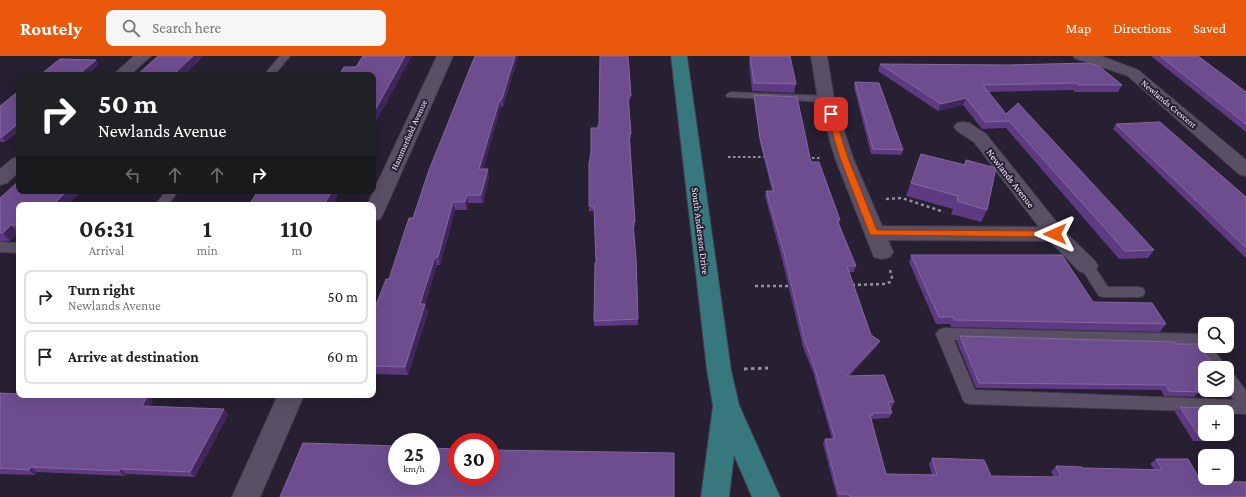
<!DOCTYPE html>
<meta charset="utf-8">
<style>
:root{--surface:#fff;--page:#f6f6f6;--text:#222;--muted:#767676;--line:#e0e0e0;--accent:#ea580c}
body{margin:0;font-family:"Crimson Pro",serif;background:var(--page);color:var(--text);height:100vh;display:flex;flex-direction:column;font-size:15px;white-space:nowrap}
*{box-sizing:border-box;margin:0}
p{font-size:13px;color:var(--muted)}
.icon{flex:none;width:22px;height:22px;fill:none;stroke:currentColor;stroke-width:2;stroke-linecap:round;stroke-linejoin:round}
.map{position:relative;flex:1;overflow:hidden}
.side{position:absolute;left:16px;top:146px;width:360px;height:196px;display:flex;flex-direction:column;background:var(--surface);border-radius:8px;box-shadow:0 4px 16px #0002}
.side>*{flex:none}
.guide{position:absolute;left:16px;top:16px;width:360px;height:122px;border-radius:8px;box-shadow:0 4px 16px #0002;background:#202124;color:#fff;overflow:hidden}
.buttons{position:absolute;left:1198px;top:261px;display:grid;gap:8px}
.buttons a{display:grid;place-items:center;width:36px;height:36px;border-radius:8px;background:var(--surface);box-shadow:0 4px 16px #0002;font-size:20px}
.speed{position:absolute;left:388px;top:377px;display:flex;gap:8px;font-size:20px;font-weight:700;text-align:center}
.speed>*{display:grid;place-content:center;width:52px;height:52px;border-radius:50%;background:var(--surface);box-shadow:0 4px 16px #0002;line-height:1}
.speed small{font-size:10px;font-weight:400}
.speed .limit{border:6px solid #d22;background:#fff;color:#111}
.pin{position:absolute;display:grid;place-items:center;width:34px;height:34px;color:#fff;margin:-17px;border-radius:8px;box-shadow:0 2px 6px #0006}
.me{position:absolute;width:44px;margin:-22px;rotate:270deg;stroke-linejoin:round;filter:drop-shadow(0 0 3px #0008)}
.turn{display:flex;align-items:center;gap:14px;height:84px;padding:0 16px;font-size:18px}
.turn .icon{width:52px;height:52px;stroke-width:2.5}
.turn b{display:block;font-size:28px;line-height:34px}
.lanes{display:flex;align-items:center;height:38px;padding:0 16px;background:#0003;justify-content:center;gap:20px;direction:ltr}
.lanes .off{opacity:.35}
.eta{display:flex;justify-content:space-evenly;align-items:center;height:68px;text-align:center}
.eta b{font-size:24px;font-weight:700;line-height:28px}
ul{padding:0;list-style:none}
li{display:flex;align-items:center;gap:12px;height:54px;margin:0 8px 6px;padding:0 8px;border:2px solid var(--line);border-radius:8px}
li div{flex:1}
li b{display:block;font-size:15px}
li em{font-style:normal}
header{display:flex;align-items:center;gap:24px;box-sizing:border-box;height:56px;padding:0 20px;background:var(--accent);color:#fff}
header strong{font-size:19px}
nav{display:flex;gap:22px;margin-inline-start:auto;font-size:14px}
.search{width:280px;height:36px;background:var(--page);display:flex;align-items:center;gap:10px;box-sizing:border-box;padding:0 14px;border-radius:8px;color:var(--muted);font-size:15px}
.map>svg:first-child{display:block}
</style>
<header>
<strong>Routely</strong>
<div class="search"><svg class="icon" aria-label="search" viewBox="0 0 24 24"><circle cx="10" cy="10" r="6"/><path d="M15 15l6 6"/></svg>Search here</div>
<nav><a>Map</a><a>Directions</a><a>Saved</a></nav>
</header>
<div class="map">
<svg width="1246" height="441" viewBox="0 0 1246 441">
<rect width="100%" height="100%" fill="#271f32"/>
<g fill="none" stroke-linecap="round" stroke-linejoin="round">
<g stroke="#423b4b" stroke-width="2">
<g id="service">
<polygon points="280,0 290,0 274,19 264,19"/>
<polygon points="731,36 826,40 831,43 826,46 727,41 726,39"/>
<polygon points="166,135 178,135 168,149 155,149"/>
<polygon points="0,186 19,187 19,197 0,196"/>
<polygon points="1087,205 1092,207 1108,231 1138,231 1143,232 1145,236 1143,240 1138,241 1104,241 1099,240 1080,210 1082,207"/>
<path d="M 944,272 L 1198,278 C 1205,280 1205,283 1205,290 L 1211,290 L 1227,312 L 1210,312 L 1194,290 L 954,284 L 975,334 L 1234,344 L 1227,334 L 1227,315 L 1233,317 L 1246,335 L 1246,358 L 1227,357 L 1227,356 L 970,348 L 964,346 L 962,341 L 936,278 L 939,274 Z"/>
</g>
</g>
<g stroke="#423b4b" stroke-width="2">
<g id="minor">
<polygon points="134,0 151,0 130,19 113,19"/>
<polygon points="437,0 453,0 383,158 380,163 373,164 373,149 367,149"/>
<polygon points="811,0 827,0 834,43 853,102 882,170 1039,171 974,86 957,75 954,71 957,67 963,66 969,67 986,78 1062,173 1095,205 1098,210 1095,215 1087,218 1079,215 1050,185 888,184 893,196 890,201 882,203 874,201 835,102 818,43"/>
<polygon points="1073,0 1101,0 1138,14 1246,104 1246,120 1239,118 1128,20 1091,7 1076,3"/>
<polygon points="19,101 19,116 7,127 0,129 0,113 12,103"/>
<polygon points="278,339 304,339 260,441 232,441"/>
</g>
</g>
<g stroke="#423b4b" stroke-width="2">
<polygon id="primary" points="671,0 687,0 731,314 739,349 780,441 752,441 734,399 729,441 701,441 713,350 707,314"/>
</g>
<g stroke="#9690a0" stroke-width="2" stroke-dasharray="2.5 2.5" stroke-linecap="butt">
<polyline points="728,101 766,101"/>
<polyline points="807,102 820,102"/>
</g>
<g stroke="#9690a0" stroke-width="2.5" stroke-dasharray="3 3" stroke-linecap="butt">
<polyline points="886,143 902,142 944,156"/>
<polyline points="852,229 885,228 890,226 892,221 890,214"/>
<polyline points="755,230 791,230"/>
</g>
<polyline stroke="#9690a0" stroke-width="3" stroke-dasharray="3.5 3.5" stroke-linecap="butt" points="744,313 768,312"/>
<use href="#service" fill="#5a5066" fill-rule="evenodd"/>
<use href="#minor" fill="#5a5066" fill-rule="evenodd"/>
<use href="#primary" fill="#37787f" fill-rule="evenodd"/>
</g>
<g fill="#5d3a81">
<polygon points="518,0 503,51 501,50 483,113 489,121 483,147 468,147 467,154 455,154 440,209 437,209 425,248 428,256 408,319 373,318 373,257 389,223 413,162"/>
<polygon points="600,0 631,40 630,44 629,44 631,78 631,82 630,82 635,166 635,171 633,171 638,269 594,270 596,207 594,155 589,155 589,150 598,72 599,69"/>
<polygon points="750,0 783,0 796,28 794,37 752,35 749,7"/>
<polygon points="1151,0 1198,0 1246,36 1246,76"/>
<polygon points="880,8 1122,29 1118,36 1075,36 1073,34 988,36 1006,58 1154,194 1148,202 1119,203 1006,72 982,73 963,49 938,55 878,15"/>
<polygon points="855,26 903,94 901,99 871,98 854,31"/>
<polygon points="19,35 19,75 5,86 0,86 0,50"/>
<polygon points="754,39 811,106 840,164 839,168 856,210 854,216 849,216 871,279 880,285 877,290 850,320 894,346 892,352 890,352 892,357 889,362 871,363 871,364 886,418 932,419 929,408 932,402 991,420 1054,421 1051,416 1056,410 1083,412 1154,413 1150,408 1156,403 1201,425 1246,441 837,441 823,388 825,383 832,383 813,316 803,291 782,203 765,140 766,135 772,135 760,87 754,44"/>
<polygon points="1116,68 1246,141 1246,202 1113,73"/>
<polygon points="921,98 964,109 966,104 987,154 981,166 951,158 953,153 906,140"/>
<polygon points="19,135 81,135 67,149 19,149 19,177 18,177 10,185 0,185 0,142"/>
<polygon points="911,199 1093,246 1166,268 1160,276 951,271 950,268 936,268 909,206"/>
<polygon points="960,280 1176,288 1205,312 1205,334 1226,334 1225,335 1199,335 1199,336 1194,341 1164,340 1161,334 976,332 957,286"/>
<polygon points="0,337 153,345 150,350 224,353 228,359 195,421 126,418 125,420 37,416 35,419 0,418"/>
<polygon points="1180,351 1230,380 1225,385 1193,385 1175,356"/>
</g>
<g fill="#41275c">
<polygon points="193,0 204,0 185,19 173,19"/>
<polygon points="405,0 412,0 373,72 373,58"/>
<polygon points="515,0 518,0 503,51 502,43"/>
<polygon points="96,4 99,9 87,19 78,19"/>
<polygon points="966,42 963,49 938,55 941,48"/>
<polygon points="500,43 501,50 481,121 479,113"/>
<polygon points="19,67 19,75 5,86 2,81"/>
<polygon points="488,113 489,121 483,147 481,139"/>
<polygon points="67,135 81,135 67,149 53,149"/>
<polygon points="332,135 340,135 333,149 324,149"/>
<polygon points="467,139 468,147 467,154 465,146"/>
<polygon points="453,146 455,154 440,209 438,201"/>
<polygon points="11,169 18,177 10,185 3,177"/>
<polygon points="435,201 437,209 423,256 420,248"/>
<polygon points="425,248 428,256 408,319 405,311"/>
<polygon points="880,285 877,290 845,325 847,320"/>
<polygon points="148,339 153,345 147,356 142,350"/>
<polygon points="224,353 228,359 195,421 190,416"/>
<polygon points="31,411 37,416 35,419 29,414"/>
<polygon points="121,413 126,418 125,420 119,415"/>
</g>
<g fill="#6e4d8f" stroke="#8367a0">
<polygon points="158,0 193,0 173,19 137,19"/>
<polygon points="363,0 405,0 373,58 373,19 339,19 344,11 356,11"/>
<polygon points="475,0 515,0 502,43 500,43 479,113 488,113 481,139 467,139 465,146 453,146 438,201 435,201 420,248 425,248 405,311 373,310 373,257 386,223 389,223 409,162 413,162 429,114"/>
<polygon points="600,0 628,0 631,40 628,40 631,78 629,78 635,166 633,166 636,202 638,263 594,265 595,207 596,207 594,150 589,150 589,108 591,96 591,72 598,72 598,69 599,69"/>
<polygon points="750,0 790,0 796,28 754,27"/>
<polygon points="1160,0 1198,0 1246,36 1246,68"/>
<polygon points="60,3 96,4 78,19 40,19"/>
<polygon points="1089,7 1099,10 1122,29 1079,29 1076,27 983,29 1006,58 1018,47 1154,194 1125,195 1009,65 985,66 966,42 941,48 880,8 1007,9"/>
<polygon points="855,26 879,27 903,94 873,93"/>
<polygon points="19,35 19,67 2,81 0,81 0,50"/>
<polygon points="754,39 797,41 811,106 819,106 840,164 837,164 856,210 847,210 871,279 880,285 847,320 884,319 894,346 888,346 892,357 872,357 873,359 870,359 886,418 937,419 932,402 984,404 991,420 1061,421 1056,410 1082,411 1083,412 1162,414 1156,403 1188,403 1201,425 1246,426 1246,441 851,441 847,438 839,438 825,383 835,383 814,310 805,286 784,197 766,135 774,135 760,82"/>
<polygon points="1160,66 1208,108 1246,141 1246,192 1116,68"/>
<polygon points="921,98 965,109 966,104 996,112 987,154 957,145 958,140 911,127"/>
<polygon points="19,125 19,135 67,135 53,149 19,149 19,169 11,169 3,177 0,177 0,142"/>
<polygon points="258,135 332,135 324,149 249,149"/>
<polygon points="911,199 1062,199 1093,246 1152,247 1166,268 954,264 953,261 939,261"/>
<polygon points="960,280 1175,286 1176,288 1198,288 1216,312 1205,312 1205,330 1195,330 1199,336 1169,335 1166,329 979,327"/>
<polygon points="1227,327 1230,330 1227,330"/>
<polygon points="0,337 19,338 19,339 50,339 111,341 112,339 148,339 142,350 224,353 190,416 121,413 119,415 31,411 29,414 0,412"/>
<polygon points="1180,351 1210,352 1213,356 1205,356 1205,378 1227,378 1227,376 1230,380 1199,380"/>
<polygon points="303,387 397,390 397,420 431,420 431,392 457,393 457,420 491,420 491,394 674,397 674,441 280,441"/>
</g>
<polygon fill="#ea580c" stroke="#983908" points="831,55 834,58 848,102 877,174 1055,175 1059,178 1055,181 870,179 840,102 827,58"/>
<g text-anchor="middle" stroke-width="4" stroke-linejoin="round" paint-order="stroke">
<g font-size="9" fill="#f5f0fd" stroke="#271f32">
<text transform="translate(1169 48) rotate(40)" y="3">Newlands Crescent</text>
<text transform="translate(409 79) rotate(-66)" y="3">Hammerfield Avenue</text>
</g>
<g font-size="10" fill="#f5f0fd" stroke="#271f32">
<text transform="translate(1011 122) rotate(52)" y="4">Newlands Avenue</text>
<text transform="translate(701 175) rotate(83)" y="4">South Anderson Drive</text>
</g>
</g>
</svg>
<div class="buttons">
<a><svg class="icon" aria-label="search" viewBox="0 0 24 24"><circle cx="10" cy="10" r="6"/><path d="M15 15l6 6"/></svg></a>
<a><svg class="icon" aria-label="layers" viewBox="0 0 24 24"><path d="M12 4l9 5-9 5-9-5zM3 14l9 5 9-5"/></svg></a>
<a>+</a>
<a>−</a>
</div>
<div class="speed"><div>25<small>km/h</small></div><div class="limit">30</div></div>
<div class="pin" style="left:831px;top:58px;background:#d93025"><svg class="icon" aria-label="arrive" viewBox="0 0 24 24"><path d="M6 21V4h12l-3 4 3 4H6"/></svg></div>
<svg class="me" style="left:1055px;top:178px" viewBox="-20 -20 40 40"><path d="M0-17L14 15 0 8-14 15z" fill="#ea580c" stroke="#fff" stroke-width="4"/></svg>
<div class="guide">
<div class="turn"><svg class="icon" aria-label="right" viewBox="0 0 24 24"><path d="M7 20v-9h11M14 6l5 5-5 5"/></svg><div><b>50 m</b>Newlands Avenue</div></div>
<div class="lanes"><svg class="icon off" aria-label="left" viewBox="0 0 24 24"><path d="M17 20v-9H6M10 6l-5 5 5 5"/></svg><svg class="icon off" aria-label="ahead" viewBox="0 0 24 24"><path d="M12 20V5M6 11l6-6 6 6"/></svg><svg class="icon off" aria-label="ahead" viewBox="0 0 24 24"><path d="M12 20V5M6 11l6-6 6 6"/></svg><svg class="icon" aria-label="right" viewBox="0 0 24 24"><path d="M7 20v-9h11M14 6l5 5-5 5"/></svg></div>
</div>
<section class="side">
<div class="eta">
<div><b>06:31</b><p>Arrival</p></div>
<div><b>1</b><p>min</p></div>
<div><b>110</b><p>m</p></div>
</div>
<ul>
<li><svg class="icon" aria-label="right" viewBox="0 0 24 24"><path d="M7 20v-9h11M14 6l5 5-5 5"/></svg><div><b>Turn right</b><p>Newlands Avenue</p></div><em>50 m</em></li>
<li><svg class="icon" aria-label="arrive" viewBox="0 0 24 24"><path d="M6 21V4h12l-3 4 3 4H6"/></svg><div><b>Arrive at destination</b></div><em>60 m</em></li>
</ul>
</section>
</div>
